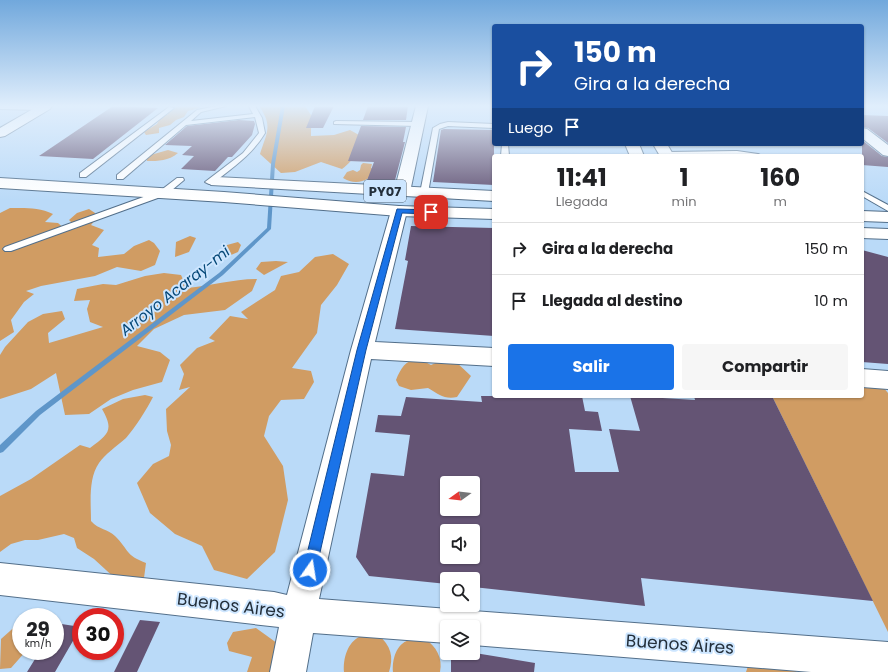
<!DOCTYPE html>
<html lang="es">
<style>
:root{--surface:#fff;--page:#f6f6f6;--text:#202124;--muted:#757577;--line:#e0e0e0;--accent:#1a73e8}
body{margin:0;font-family:Poppins,sans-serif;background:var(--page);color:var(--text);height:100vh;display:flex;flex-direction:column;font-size:15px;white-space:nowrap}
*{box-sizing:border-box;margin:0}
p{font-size:13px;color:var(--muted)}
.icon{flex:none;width:22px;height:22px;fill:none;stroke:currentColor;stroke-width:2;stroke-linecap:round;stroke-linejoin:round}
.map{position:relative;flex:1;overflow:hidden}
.drawer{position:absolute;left:492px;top:154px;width:372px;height:244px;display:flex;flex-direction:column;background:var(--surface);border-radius:4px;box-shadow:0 1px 3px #0004}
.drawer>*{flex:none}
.top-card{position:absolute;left:492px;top:24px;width:372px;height:122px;border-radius:4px;box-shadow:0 1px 3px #0004;background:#1a4fa0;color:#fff;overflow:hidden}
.needle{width:26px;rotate:255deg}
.fabs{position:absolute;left:440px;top:476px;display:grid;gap:8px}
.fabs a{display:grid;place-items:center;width:40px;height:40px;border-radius:4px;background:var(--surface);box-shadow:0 1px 3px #0004;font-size:20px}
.speed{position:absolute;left:12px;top:608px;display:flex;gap:8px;font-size:20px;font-weight:700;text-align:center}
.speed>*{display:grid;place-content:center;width:52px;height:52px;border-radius:50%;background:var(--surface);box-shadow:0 1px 3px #0004;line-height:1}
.speed small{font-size:10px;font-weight:400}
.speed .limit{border:6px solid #d22;background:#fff;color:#111}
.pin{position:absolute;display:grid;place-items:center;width:34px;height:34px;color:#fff;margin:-17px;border-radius:8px;box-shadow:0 2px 6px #0006}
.me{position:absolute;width:44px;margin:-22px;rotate:13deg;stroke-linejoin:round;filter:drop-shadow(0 0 3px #0008)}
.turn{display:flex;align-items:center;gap:14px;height:84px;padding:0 16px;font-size:18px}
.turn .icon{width:52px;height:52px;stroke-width:2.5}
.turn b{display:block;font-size:28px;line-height:34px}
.then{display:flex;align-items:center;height:38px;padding:0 16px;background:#0003;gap:8px;font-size:15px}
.eta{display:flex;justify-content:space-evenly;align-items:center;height:68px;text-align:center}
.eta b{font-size:24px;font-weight:700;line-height:28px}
.primary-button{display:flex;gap:8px;margin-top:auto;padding:8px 16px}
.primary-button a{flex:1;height:46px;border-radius:4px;background:var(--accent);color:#fff;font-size:16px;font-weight:700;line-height:46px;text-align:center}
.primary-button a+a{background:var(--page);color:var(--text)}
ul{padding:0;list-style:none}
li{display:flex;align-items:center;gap:12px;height:52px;padding:0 16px;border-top:1px solid var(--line)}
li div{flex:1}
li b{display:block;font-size:15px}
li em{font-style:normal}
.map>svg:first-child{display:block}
</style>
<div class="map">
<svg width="888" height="672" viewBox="0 0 888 672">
<rect width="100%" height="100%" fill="#badaf8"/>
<g fill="#d09c63">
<polygon points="170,106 197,106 200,108 188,111 184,117 176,120 170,125 159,128 159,133 146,135 144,132 157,124 160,118 168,114 168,111 177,107"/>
<path d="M 259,106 L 305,106 L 311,115 L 311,136 L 334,135 L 350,130 L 359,135 C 356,151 356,159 342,169 L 321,162 L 295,172 L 281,173 L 260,154 C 267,132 273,126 259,106 Z"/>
<path d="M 168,150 L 178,153 C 168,161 159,161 147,161 L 147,156 Z"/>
<path d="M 363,163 L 372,164 L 371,168 L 377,169 C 370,181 356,186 343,178 L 347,172 L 353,170 L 357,172 L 360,170 L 361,165 Z"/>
<path d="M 10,208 C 25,208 39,207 53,214 L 45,222 L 58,223 L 67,231 L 77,228 L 69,220 L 77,213 L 89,209 L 95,213 L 96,219 L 91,225 L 104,230 L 92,245 L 99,248 L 98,257 L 124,254 L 134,246 L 149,240 L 154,243 L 160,251 L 155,265 L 141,271 L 117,267 L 95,276 L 41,286 L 26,291 L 34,294 L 24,302 L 11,320 L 14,332 L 0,341 L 0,213 Z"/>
<polygon points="190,236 196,238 189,252 175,257 176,242"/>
<polygon points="238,242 241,245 238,252 224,258 223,253 227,245"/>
<polygon points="333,254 349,264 337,285 321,305 317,333 292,368 311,371 314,382 304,399 281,400 269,416 264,436 283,466 288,500 275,552 247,579 214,570 202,546 175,534 150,513 137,483 153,464 169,456 171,445 167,431 166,409 190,387 179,390 184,374 180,365 197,348 215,341 209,338 230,316 248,319 241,312 275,290 281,276 299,272 315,257"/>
<polygon points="276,261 288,262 264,275 256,269 261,262"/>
<path d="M 164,273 L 181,275 L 187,288 C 211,286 233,279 257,279 L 252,291 L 225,310 L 184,315 L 154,329 L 137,346 L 160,352 L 170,360 L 162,382 L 133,390 L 111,399 L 89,414 L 65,415 L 56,373 L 31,389 L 0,399 L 0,355 L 5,347 L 28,322 L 43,314 L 62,311 L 65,319 L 48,333 L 49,343 L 103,327 L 90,322 L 87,309 L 90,300 L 74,301 L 77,289 L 103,284 L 116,285 L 145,276 Z"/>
<path d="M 447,358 L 455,361 L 471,376 L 457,397 C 445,400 438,394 428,388 L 411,390 L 399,386 L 396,380 C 403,362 412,354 431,365 Z"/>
<polygon points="862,385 883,387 888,393 888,632 772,396 862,396"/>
<path d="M 145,395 L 153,397 C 147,409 135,428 126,438 C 117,446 105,454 99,463 C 88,479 91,503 91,521 C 99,530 108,529 115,536 C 129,550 125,555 146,563 L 144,578 L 130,582 L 118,581 L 94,559 L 77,548 L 74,538 L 64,534 L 38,540 L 25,540 L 11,544 L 0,552 L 0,496 L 31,479 L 80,445 L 90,448 C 109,434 114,430 102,409 L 123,399 Z"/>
<polygon points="19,623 21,623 21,651 26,651 11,668 0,669 1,639"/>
<polygon points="256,628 281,646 274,672 247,672 252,657 229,651 227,643 233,632"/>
<path d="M 378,635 C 391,645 394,657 389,672 L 344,672 C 343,659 347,642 361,636 C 366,635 373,636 378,635 Z"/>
<path d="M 425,639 C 436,646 443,658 440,672 L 393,672 C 392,660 396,644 409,640 C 413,638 420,639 425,639 Z"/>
<polygon points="750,660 788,664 797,672 746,672"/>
</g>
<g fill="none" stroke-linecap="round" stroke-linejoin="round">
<polygon fill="#5f96c9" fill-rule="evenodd" points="281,106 285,106 275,164 271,229 223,275 40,415 3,452 0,453 0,445 36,411 219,273 267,228 271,164"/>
</g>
<g fill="#645474" fill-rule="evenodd">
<polygon points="113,106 158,108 93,159 39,156"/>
<polygon points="315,106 334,106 323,128 306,128"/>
<polygon points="368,106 408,106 406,120 363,120"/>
<polygon points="862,115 888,116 888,143 868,128 862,127"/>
<polygon points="239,120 254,121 255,124 252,135 232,157 228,157 215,171 181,169 194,156 182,155 192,146 165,145 187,126"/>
<polygon points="361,126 406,127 403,142 405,142 394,184 366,183 374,162 348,161"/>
<polygon points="444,129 494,130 494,185 433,182 441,130"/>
<polygon points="862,140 882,156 888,157 888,167 862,165"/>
<polygon points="411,226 494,228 494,336 395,329 408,261 405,260"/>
<polygon points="862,250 888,257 888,364 862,362"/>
<path d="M 481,396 L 582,396 L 585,411 L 598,412 L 602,431 L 569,429 L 575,472 L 619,472 L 609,429 L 640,431 L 630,396 L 695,400 L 694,396 L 772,396 L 873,601 L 641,578 L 645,606 L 473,587 L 473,579 L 447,579 L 447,584 L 369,576 L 356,557 L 371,473 L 404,476 L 410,435 L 375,432 L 378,415 L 401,416 L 406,397 L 482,402 ZM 447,483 L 473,483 L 473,509 L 447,509 ZM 447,531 L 473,531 L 473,557 L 447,557 Z"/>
<polygon points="140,620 160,622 137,672 114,672"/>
<polygon points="55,623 81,627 55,672 27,672 40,651 55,651"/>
<polygon points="451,653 475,653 535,663 534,672 451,672"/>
</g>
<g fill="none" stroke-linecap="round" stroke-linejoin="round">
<g stroke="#536f8a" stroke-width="2">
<g id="lane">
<polygon points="0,106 42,106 45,108 42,110 0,109"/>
<path d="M 217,106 L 226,106 L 201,112 L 191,121 L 253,114 L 249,106 L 255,106 L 262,118 L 265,133 C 252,155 232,168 212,184 L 209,184 L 205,182 L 243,153 L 259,133 L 255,117 L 186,125 L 123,179 L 117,179 L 117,175 L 197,110 Z"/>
<polygon points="169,107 174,108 86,177 80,177 80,173"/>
<polygon points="336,121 417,122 420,124 417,126 334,124 334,122"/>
<polygon points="448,122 494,124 494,128 448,126 439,129 428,193 427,195 421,195 420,193 433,128 440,124"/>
<polygon points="502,144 508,144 509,156 501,156"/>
<polygon points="737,151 758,154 762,156 666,156 662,154 666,152"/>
<polygon points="177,178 183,178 184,180 166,195 11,251 5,251 3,249 5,247 160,191"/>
<polygon points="862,191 888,205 888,211 862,196"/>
</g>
</g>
<g stroke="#536f8a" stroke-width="2">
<g id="street">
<polygon points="38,106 52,106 50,109 5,136 0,137 0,128"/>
<polygon points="416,106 428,106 410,192 408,195 402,197 396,195 394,192"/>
<polygon points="862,128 867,129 888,145 888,156 883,155 862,138"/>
<polygon points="399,206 405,207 407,211 375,342 494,348 494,366 371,359 319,599 462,610 469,612 473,611 888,642 888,672 811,672 473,645 473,627 447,627 447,643 313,633 306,672 270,672 279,627 0,595 0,563 274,592 287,595 351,350 391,211 393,207"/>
<polygon points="862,369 888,371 888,389 862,387"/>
</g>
</g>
<g stroke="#536f8a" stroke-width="2">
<g id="secondary">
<polygon points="625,144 639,144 644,156 630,156"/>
<polygon points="653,144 667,144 674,156 660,156"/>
</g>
</g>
<g stroke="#536f8a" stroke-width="2">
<g id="highway">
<polygon points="216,177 494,191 494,201 211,185 208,182 211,179"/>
<polygon points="0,178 224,192 399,206 494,209 494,219 399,216 224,202 0,188"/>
<polygon points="862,211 888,212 888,222 862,221"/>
<polygon points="862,228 888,229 888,239 862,238"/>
</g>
</g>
<use href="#lane" fill="#fff" fill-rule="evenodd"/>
<use href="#street" fill="#fff" fill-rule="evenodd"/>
<use href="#secondary" fill="#fff" fill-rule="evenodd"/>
<use href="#highway" fill="#fff" fill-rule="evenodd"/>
</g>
<linearGradient id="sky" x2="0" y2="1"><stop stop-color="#71a8dc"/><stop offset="0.53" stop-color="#e0eefc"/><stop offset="1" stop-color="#e0eefc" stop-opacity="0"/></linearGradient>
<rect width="888" height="200" fill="url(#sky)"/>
<polygon fill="#1a73e8" stroke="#114b97" points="397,209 431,210 434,212 431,214 402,213 366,350 316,570 314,575 310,577 305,575 303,570 357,350"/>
<g text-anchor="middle" stroke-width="4" stroke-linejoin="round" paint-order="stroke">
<rect fill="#cde6ff" stroke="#566676" stroke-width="1" x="364" y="180" width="42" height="22" rx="3"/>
<g font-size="13" font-weight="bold" fill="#232f3b">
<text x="385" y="196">PY07</text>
</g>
<g font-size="15" font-style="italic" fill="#044777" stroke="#cde6ff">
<text transform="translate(175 291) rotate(-38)" y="5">Arroyo Acaray-mi</text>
</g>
<g font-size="17" fill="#232f3b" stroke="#cde6ff">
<text transform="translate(231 605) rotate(7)" y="6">Buenos Aires</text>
<text transform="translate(680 644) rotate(4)" y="6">Buenos Aires</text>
</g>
</g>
</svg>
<div class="fabs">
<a><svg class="needle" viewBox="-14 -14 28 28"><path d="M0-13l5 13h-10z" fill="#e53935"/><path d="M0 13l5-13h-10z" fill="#757577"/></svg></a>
<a><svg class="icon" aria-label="sound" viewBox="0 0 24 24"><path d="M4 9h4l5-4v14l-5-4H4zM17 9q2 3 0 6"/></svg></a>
<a><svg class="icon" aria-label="search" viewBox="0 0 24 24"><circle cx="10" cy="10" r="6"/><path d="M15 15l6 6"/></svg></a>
<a><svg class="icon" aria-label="layers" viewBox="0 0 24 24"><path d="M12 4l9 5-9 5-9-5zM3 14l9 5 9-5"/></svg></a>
</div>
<div class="speed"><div>29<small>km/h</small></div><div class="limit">30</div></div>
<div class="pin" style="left:431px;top:212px;background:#d93025"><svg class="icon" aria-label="arrive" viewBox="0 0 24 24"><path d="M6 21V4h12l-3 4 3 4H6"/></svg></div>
<svg class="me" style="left:310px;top:570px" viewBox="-20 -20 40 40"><circle r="17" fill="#1a73e8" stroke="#fff" stroke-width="3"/><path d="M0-11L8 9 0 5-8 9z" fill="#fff"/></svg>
<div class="top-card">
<div class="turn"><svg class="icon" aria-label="right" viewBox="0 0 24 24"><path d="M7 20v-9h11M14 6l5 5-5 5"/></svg><div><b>150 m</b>Gira a la derecha</div></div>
<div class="then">Luego<svg class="icon" aria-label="arrive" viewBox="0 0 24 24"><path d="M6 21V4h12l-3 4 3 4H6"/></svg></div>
</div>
<section class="drawer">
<div class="eta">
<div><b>11:41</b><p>Llegada</p></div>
<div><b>1</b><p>min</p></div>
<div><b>160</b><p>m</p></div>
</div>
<ul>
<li><svg class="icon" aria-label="right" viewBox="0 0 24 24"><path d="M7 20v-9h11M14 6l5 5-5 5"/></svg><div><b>Gira a la derecha</b></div><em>150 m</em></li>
<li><svg class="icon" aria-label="arrive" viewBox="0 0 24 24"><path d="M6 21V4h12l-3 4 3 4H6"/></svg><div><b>Llegada al destino</b></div><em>10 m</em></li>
</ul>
<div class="primary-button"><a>Salir</a><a>Compartir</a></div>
</section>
</div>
